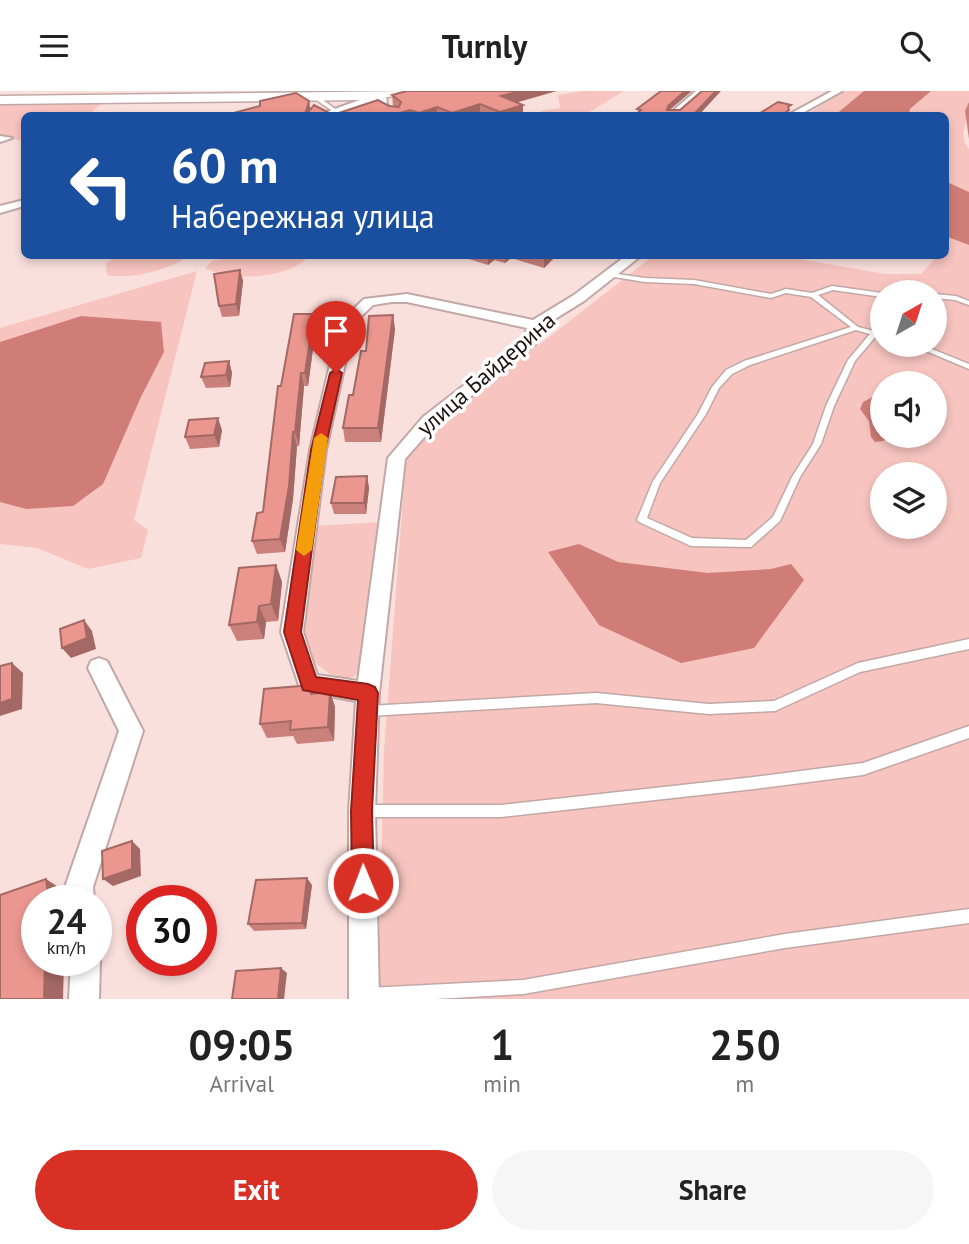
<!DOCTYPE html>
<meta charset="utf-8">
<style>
:root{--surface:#fff;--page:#f6f6f6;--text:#222;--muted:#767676;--accent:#d93025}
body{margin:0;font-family:"PT Sans",sans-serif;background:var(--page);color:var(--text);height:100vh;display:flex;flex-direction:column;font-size:26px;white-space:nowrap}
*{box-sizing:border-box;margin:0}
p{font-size:23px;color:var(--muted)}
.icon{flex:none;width:38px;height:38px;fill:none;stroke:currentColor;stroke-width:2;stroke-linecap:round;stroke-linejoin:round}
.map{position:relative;height:908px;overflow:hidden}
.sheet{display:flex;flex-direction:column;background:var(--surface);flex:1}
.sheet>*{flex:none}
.guide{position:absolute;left:21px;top:21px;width:928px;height:147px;border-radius:10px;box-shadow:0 4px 10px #0003;background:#1a4fa0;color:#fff;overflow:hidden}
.needle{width:46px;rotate:39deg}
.tools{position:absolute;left:870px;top:189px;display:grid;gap:14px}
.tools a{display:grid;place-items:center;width:77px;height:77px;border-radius:50%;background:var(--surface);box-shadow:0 4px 10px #0003;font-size:35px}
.speed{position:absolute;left:21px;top:794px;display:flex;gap:14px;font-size:35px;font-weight:700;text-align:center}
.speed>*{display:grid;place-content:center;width:91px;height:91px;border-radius:50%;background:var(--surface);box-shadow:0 4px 10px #0003;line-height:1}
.speed small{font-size:18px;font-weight:400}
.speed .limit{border:10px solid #d22;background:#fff;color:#111}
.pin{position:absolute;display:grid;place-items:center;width:60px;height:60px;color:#fff;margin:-72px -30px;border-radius:50% 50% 50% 0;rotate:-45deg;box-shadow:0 0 7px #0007}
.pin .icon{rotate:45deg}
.me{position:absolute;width:77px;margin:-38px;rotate:359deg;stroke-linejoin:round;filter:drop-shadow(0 0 5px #0008)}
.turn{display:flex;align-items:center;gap:24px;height:147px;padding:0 35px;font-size:32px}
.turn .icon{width:91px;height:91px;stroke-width:2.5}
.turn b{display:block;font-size:49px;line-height:60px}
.eta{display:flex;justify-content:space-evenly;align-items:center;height:119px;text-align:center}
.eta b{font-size:42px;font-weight:600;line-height:49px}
.button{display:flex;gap:14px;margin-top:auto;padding:14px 35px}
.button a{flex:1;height:80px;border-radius:42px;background:var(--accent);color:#fff;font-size:28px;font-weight:600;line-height:80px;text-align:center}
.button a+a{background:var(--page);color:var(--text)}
header{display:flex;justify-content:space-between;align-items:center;height:91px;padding:0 35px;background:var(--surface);font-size:32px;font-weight:600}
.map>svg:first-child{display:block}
</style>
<header><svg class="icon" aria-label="menu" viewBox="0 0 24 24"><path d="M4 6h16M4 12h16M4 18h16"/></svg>Turnly<svg class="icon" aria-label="search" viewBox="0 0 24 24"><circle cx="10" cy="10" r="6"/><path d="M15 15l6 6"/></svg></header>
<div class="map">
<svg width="969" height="908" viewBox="0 0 969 908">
<rect width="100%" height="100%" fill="#fae0dd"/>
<g fill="#f7c4bf" fill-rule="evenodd">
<polygon points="583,0 624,0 586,23 540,24 541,20 560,17 558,4"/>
<polygon points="844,0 864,0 835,24 806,24"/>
<path d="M 931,0 L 969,0 C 969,7 969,18 968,24 C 964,35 960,48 969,58 L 969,101 L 945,90 L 945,24 L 909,24 L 910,18 Z"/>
<polygon points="0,12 102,12 88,24 24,24 24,50 0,46"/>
<path d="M 945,145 L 969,154 L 969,908 L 378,908 L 384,660 L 406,367 L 436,334 L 653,165 L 782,165 L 885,183 L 921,183 L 934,169 L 929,165 L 945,164 ZM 882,201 L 934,201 L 934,254 L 882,254 ZM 882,292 L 934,292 L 934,345 L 882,345 ZM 882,383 L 934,383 L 934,436 L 882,436 Z"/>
<path d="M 119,165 L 119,164 L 186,165 C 174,179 125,189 107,184 L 106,172 Z"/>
<path d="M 239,165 L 309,165 C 288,188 233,191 205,177 L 212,170 Z"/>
<polygon points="197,180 134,429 148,439 141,467 88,478 37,457 0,453 0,411 26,418 140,308 164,261 161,232 81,225 0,251 0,237"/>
<polygon points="381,431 365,575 355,585 344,589 332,585 312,569 300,539 314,435"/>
</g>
<g fill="#cf7d76">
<polygon points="864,0 931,0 910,18 909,24 835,24"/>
<polygon points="945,90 969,101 969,154 945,145"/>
<polygon points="81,225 161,231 164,261 140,308 103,393 73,415 26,418 0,411 0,251"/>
<polygon points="882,301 882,345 890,345 883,350 875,351 871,346 869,330 860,318 863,311"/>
<polygon points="579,453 618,471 708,482 771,478 791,473 804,489 754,557 681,572 599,534 548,461"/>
</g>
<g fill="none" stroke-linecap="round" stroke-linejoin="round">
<g stroke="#c1a8a6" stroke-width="3">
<g id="lane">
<polygon points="312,4 316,4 338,20 334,21 312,6"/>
<path d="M 610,182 L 645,187 L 694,189 L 771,203 L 786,198 L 812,202 L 832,195 L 882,202 L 882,206 L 833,199 L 818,204 L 858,236 L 882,242 L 882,246 L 876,245 L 855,270 L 834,315 L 821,353 L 800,386 L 780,430 L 751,456 L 691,455 L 639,431 L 637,429 L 653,390 L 698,323 L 712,296 L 726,279 L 744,270 L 851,236 L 811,206 L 786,202 L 771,207 L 694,193 L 645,191 L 608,185 L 607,184 ZM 856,239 L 870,243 L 848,269 L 826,315 L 813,353 L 792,386 L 773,426 L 746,449 L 692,447 L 647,427 L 660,392 L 706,323 L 719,297 L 732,283 L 750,274 Z"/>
<polygon points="934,203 956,205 969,210 969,214 955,209 934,207"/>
<polygon points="912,254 922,254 969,273 969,278"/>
<polygon points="969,548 969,558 860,581 775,620 709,623 596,612 368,625 364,624 362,620 364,616 368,615 596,602 709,613 774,610 858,572"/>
<polygon points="969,635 969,647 863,684 754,698 501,726 362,726 357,725 356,720 357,715 362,714 501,714 754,686 863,672"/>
<polygon points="969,818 969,832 785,857 523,903 435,908 362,908 361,904 363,899 368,897 523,889 785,843"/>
</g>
</g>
<g stroke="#c1a8a6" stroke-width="4">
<g id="street">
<polygon points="696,0 705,0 677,24 668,24"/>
<polygon points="832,0 842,0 799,24 788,24"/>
<polygon points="382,1 386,4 387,14 400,24 391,24 380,17 378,8 330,24 318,24"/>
<polygon points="0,45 12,47 0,51"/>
<polygon points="24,109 24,115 0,122 0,115"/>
<path d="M 627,164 L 642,164 L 584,210 L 542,236 L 536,253 L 435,334 L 405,368 L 379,602 L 375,720 L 379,908 L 349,908 L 349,720 L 356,610 L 301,600 L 281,541 L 310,359 L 340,231 L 364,208 L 407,203 L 533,229 L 574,204 ZM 392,211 L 407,211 L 527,237 L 524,248 L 423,326 L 388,367 L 358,590 L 317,584 L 303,541 L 326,359 L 354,232 L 373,214 Z"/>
<polygon points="99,567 107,570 143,640 93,796 94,810 66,810 65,796 119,640 88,577 91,570"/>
<polygon points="96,862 100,870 99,908 69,908 71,870 96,870"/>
</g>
</g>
<g stroke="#c1a8a6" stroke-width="3">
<polygon id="primary" points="412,0 405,4 361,9 0,13 0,5"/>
</g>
<use href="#lane" fill="#fff" fill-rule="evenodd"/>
<use href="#street" fill="#fff" fill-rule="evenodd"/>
<use href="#primary" fill="#fff" fill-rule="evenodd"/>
</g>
<g fill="#ca817b">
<polygon points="392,4 518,12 523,24 226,24 311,19 333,24 393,15"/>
<polygon points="969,11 969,48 965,20"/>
<polygon points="456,164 557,164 544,177 511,167 505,172 494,169 488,174"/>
<polygon points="865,164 883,164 882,168"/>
<polygon points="240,179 243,190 239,225 222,226 219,215"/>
<polygon points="316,236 308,295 304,295 299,355 297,355 293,408 285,461 257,463 252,450 263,421 281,295"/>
<polygon points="395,238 381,351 345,351 343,337 366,260"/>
<polygon points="229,270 232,282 230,296 206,297 201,286"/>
<polygon points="222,339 219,356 190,358 185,346"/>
<polygon points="367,385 369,397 366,423 334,423 331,412"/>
<polygon points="276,474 282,491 278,530 266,531 264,548 237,550 229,534"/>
<polygon points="312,594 315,602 330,601 335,616 334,650 297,653 293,645 267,647 260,633"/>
<polygon points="312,794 306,838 254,840 248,833"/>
</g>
<g fill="#a46964">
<polygon points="521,0 557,0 501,16 501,5"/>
<polygon points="685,0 692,0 666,22 668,15"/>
<polygon points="716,0 721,0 699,24 693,24"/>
<polygon points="309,10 311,21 305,24"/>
<polygon points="480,13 480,24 452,24 452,22"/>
<polygon points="523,14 523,24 500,24 500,21"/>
<polygon points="437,16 437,24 419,24 419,22"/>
<polygon points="410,19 411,24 393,24"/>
<polygon points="488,164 495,164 494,169 488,174"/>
<polygon points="506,164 511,164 511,167 505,172"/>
<polygon points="544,164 557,164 544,177"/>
<polygon points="240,179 243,190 239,225 236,213"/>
<polygon points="314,223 316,236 308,295 305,282"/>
<polygon points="393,224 395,238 381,351 378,337"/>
<polygon points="229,270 232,282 230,296 226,284"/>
<polygon points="301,282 304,295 299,355 295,341"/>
<polygon points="218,327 222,339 219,356 214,344"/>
<polygon points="293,341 297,355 293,408 285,461 280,448"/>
<polygon points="367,385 369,397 366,423 364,412"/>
<polygon points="276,474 282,491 278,530 271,513"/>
<polygon points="259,515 266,531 264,548 257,531"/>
<polygon points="84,529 92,540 96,558 71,567 62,557"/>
<polygon points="12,572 23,582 22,618 0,625 0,612"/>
<polygon points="330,601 335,616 334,650 328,636"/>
<polygon points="132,750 140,758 141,785 113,795 103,788"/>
<polygon points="307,787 312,794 306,838 302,832"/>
<polygon points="46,788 63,799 65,810 48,810"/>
<polygon points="45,870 64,870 63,908 44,908"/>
<polygon points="281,877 287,882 284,908 278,908"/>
</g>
<g fill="#eb968f" stroke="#a46964" stroke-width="2">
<polygon points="407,0 521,0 501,5 523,14 500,21 480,13 452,22 437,16 419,22 410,19 393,24 306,24 314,14 333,24 378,9 389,15 399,16 401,11 392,4"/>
<polygon points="661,0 685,0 668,15 667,19 680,19 702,0 716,0 693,24 635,24 641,19 637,18"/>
<polygon points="296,2 309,10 305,24 226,24 260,15 260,10"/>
<polygon points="778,11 791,14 788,16 789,19 782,24 757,24"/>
<polygon points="240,179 236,213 219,215 214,183"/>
<polygon points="294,223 314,223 305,282 301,282 295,341 293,341 289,395 280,448 252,450 257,422 263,421 278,295 281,295"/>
<polygon points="393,224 378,337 343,337 349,304 353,304 361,260 366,260 369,225"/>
<polygon points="229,270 226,284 201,286 205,272"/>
<polygon points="218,327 214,344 185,346 189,329"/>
<polygon points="367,385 364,412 331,412 336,386"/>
<polygon points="276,474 271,513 259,515 257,531 229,534 239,477"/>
<polygon points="84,529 87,547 62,557 60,538"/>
<polygon points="12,572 12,608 0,612 0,575"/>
<polygon points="312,594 311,603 330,601 328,636 290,639 291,630 260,633 264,598"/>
<polygon points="132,750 132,778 103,788 102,760"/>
<polygon points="307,787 302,832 248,833 256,789"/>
<polygon points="46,788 48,802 48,810 37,810 37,870 45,870 44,908 0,908 0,804"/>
<polygon points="281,877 278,908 232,908 236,880"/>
</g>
<polygon fill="#d93025" stroke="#8d1f18" stroke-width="2" points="336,278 342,282 325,359 301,541 316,586 368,593 375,596 378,602 372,720 374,792 371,800 363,803 355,800 352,792 351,720 358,609 303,599 284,541 311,359 330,282"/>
<polygon fill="#f59e0b" points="321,342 328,347 312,459 304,465 296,459 314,347"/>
<g text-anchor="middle" stroke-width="7" stroke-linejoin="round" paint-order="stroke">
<g font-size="23" fill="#1b1211" stroke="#fff">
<text transform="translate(486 283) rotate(-41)" y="8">улица Байдерина</text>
</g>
</g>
</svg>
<div class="tools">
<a><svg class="needle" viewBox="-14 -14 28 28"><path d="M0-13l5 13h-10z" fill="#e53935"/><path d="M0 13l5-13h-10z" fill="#767676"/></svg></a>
<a><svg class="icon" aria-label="sound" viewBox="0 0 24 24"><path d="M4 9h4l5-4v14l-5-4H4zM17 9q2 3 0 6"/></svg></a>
<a><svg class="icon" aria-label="layers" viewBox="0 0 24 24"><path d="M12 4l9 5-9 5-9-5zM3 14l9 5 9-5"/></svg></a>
</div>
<div class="speed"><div>24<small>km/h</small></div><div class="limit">30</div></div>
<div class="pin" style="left:336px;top:282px;background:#d93025"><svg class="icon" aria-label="arrive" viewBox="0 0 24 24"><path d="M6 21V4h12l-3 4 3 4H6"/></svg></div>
<svg class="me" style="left:363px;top:792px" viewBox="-20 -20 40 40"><circle r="17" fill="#d93025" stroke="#fff" stroke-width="3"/><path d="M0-11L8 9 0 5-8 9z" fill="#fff"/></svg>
<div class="guide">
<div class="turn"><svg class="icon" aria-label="left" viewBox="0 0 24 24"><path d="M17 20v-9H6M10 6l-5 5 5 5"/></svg><div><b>60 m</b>Набережная улица</div></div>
</div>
</div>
<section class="sheet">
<div class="eta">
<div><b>09:05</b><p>Arrival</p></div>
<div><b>1</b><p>min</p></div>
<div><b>250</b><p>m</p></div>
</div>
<div class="button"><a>Exit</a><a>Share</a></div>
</section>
